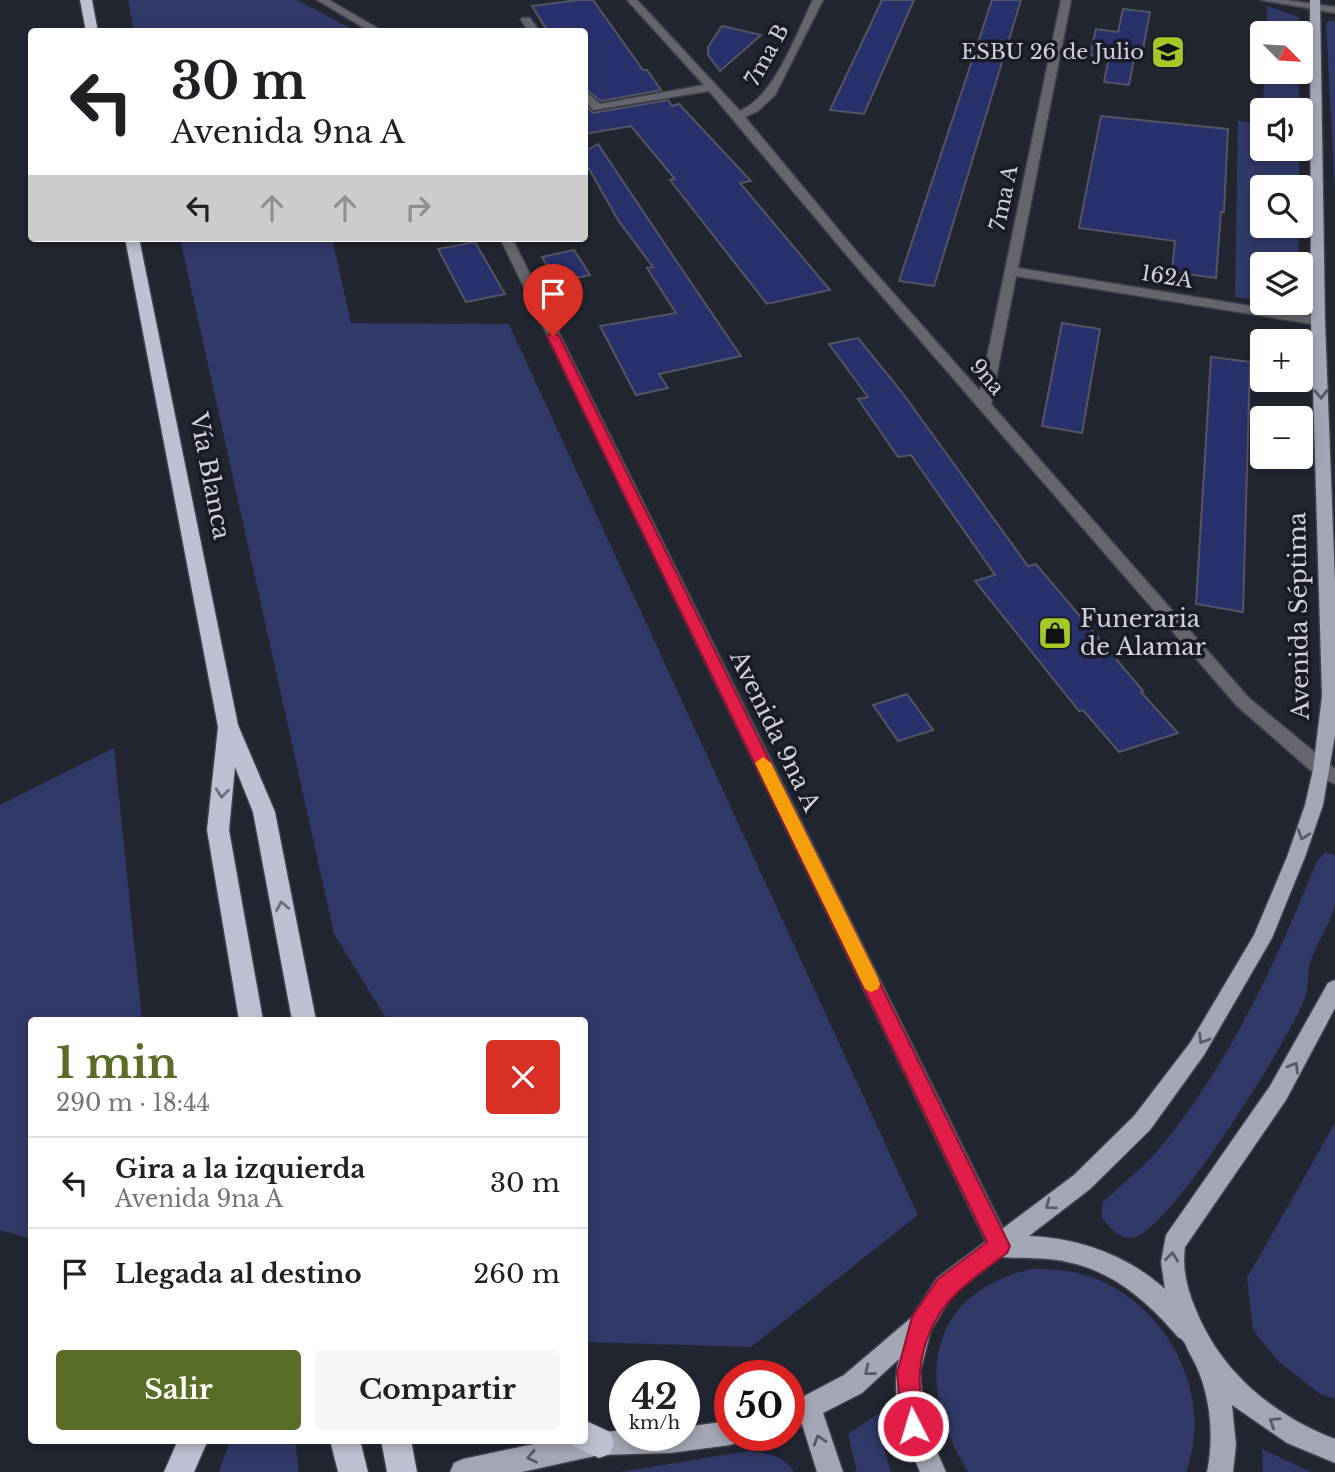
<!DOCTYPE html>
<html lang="es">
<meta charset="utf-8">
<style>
:root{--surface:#fff;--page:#f6f6f6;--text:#202124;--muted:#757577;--line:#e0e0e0;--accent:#5a6d26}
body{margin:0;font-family:"Libre Baskerville",serif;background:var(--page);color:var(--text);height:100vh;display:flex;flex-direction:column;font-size:26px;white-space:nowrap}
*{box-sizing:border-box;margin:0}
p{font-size:23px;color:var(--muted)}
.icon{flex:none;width:38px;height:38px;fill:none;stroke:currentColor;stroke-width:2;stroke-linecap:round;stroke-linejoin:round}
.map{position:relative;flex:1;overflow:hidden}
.sheet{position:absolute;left:28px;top:1017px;width:560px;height:427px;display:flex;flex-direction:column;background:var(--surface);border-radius:7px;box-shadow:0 4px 10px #0003}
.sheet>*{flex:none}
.top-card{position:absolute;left:28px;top:28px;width:560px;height:214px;border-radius:7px;box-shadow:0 4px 10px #0003;background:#fff;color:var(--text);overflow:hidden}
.needle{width:46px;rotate:114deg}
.controls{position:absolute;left:1250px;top:21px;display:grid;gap:14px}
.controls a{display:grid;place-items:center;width:63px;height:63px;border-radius:7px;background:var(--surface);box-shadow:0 4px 10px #0003;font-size:35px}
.speed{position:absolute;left:609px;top:1360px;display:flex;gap:14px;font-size:35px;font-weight:700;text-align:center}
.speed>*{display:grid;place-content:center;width:91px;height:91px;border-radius:50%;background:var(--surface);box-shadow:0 4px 10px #0003;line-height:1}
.speed small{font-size:18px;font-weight:400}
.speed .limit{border:10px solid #d22;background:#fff;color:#111}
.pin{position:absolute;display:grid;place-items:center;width:60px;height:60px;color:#fff;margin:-72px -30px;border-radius:50% 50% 50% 0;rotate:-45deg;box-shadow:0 0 7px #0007}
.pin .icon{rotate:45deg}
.me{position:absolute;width:77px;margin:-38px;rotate:355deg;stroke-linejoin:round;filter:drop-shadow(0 0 5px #0008)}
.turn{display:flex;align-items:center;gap:24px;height:147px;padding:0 28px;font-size:32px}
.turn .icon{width:91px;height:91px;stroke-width:2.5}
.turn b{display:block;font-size:49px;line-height:60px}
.lanes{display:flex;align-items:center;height:66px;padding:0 28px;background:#0003;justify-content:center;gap:35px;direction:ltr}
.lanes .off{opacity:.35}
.round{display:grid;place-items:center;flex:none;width:74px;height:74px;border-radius:7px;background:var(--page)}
.overview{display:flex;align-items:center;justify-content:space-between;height:119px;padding:0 28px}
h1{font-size:42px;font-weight:700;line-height:52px;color:var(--accent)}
.button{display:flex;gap:14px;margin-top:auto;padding:14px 28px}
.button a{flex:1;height:80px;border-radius:7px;background:var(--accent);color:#fff;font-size:28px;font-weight:700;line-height:80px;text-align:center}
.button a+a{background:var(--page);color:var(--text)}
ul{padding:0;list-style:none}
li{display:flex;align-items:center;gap:21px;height:91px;padding:0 28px;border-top:2px solid var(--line)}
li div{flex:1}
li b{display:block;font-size:26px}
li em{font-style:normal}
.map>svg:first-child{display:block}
</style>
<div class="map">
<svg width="1335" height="1472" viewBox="0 0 1335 1472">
<rect width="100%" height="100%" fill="#222631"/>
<g fill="#303967">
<polygon points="128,0 297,0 348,27 352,31 134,31"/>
<polygon points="1267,6 1299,17 1299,33 1266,33"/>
<polygon points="1328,21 1335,21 1335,192 1326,24"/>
<polygon points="1264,72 1299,72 1299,110 1263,110"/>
<polygon points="1238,121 1262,124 1262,149 1299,149 1299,187 1262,187 1262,226 1299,226 1298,264 1262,264 1262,301 1235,297"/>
<polygon points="180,238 332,238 351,323 509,324 918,1215 751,1347 589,1342 585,1335 584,1020 387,1020 334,934"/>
<polygon points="114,748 142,1020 32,1020 31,1239 0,1230 0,805"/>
<path d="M 1325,852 L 1335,855 C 1335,871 1335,889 1335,904 C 1331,924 1316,943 1310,963 C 1307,973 1309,984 1306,995 C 1293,1035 1171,1229 1135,1237 C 1120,1241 1109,1227 1101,1216 L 1103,1202 C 1123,1183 1147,1165 1164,1143 C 1231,1060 1277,960 1316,863 Z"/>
<polygon points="1335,1123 1335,1399 1320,1394 1279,1362 1253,1330 1247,1278"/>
<path d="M 1031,1269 C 1053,1269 1073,1270 1094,1278 C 1169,1307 1214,1396 1186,1472 L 968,1472 C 916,1388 922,1295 1031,1269 Z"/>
<polygon points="878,1414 883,1446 891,1472 857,1472 848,1434"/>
<polygon points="230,1440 295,1440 299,1472 219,1472"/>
<polygon points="1262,1449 1311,1472 1263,1472"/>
<path d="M 749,1451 C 767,1454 784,1455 794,1472 L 620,1472 Z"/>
</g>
<g fill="#28316c" stroke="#525663" stroke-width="2">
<polygon points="578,0 593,0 643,70 647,70 661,90 601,101 584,88 584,32 548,32 532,6"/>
<polygon points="882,0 914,0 864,114 830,110"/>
<polygon points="992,0 1021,0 934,286 899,281"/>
<polygon points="1123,9 1150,12 1143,49 1136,48 1129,85 1104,82 1109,57 1090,55 1096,29 1118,32"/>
<polygon points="722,26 761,35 720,71 708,55 708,47"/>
<polygon points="668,100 672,106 679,104 751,181 740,183 830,290 767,304 670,180 675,179 631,126 584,134 584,104 593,113"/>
<polygon points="1101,116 1228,129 1224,212 1221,212 1216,278 1172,272 1175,241 1079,228"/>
<polygon points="598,144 677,262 741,356 659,374 668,388 636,395 600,326 676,313 647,268 653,267 618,220 584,160 584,152"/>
<polygon points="475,242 505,294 466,302 438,249"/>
<polygon points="574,250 590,275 557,282 542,257"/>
<polygon points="1062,323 1100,329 1082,433 1042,426"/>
<polygon points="858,338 901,391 1028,566 1036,564 1143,691 1141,692 1178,733 1119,752 1083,710 1079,711 975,581 995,575 911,455 898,457 858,399 868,397 829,344"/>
<polygon points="1211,357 1250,362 1243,612 1196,604"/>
<polygon points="907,694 933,730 898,741 873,705"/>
</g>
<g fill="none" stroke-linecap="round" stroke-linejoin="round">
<g stroke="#3e424c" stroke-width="3">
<g id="minor">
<polygon points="317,0 329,0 384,32 371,32"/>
<path d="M 627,0 L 637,0 L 740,111 C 775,96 796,34 813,0 L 823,0 L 775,95 L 758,111 L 745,117 L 857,252 L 980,391 L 1061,0 L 1071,0 L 1018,268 L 1318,317 L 1325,321 L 1318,325 L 1016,276 L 991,404 L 1249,698 L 1335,769 L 1335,784 L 1316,775 L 1237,706 L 849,258 L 709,91 L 593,110 L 584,100 L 584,90 L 600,104 L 704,85 Z"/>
<polygon points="1261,0 1286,0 1335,7 1335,13"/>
<polygon points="522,18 530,18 540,32 529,32 521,20"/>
<polygon points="500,238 512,238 1008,1238 1011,1246 1008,1254 1000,1257 992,1254"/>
</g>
</g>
<g stroke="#3e424c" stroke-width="3">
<g id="major">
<path d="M 1310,0 L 1320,0 L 1325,321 L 1335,582 L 1335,735 L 1323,805 L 1305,857 L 1272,938 L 1204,1055 L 1150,1130 L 1090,1189 L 1029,1236 C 1079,1238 1127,1255 1165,1289 L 1161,1262 L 1166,1235 L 1270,1086 L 1328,983 L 1335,980 L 1335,1008 L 1286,1100 L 1185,1247 C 1182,1269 1187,1289 1196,1310 C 1221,1372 1273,1415 1335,1439 L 1335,1463 L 1287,1443 L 1232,1405 L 1236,1445 L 1233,1472 L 1207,1472 C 1215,1433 1210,1388 1190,1354 C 1186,1347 1186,1341 1178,1337 C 1148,1302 1113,1271 1067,1262 C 1045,1257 1023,1259 1001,1257 L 953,1294 L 931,1330 L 920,1373 L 925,1425 L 946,1472 L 920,1472 C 905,1436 889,1398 899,1359 L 862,1393 L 823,1413 L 843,1472 L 817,1472 L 802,1424 L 789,1429 L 789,1404 L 844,1375 L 912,1317 L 937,1278 L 1074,1175 L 1134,1116 L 1190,1043 L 1254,935 L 1287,857 L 1305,805 L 1313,770 L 1322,696 L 1311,321 Z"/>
<polygon points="730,1421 730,1435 742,1435 739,1442 730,1445 670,1453 599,1455 522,1472 450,1472 454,1463 463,1459 553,1440 584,1440 584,1434 625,1430 625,1435 684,1435 684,1427"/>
</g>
</g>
<g stroke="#3e424c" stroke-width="3">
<g id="highway">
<polygon points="80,0 92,0 98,32 86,32"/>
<polygon points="125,238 139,238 238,725 275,812 316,1020 292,1020 253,812 235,767 229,830 263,1020 239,1020 207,830 218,727"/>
<polygon points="584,1420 610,1432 614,1443 610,1454 599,1458 573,1446 571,1440 584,1440"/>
<polygon points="178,1440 208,1440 194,1472 164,1472"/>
<polygon points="330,1440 360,1440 368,1472 338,1472"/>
<polygon points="381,1440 411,1440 417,1472 387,1472"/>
</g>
</g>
<use href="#minor" fill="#65666d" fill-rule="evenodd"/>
<use href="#major" fill="#a3a7b4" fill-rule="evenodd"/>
<use href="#highway" fill="#bcc0d0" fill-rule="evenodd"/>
</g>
<defs><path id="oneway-chevron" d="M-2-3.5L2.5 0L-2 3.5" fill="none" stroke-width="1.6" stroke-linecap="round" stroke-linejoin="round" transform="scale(1.75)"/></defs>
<g stroke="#575b66">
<use href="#oneway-chevron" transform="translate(1321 394) rotate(88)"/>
<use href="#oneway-chevron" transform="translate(1303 835) rotate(109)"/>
<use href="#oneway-chevron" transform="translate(1203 1039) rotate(121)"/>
<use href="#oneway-chevron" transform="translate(1294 1067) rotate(-59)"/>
<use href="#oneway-chevron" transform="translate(1050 1205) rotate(143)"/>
<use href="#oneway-chevron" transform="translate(1172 1257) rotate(-84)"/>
<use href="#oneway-chevron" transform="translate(869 1371) rotate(142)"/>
<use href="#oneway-chevron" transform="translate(1274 1422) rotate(-147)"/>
<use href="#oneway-chevron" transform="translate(819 1440) rotate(-108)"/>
<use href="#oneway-chevron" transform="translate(532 1457) rotate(168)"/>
</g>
<g stroke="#6a6e7c">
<use href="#oneway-chevron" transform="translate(222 793) rotate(96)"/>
<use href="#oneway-chevron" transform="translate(282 906) rotate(-100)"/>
</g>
<path fill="#e11d48" stroke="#92132f" stroke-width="2" d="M 553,332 L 559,336 L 1010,1246 L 1007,1253 C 961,1287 927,1309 920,1371 C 918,1388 923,1408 924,1426 L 921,1434 L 913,1437 L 905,1434 L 902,1426 L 897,1373 L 912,1317 L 938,1279 L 987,1242 L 547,336 Z"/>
<polygon fill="#f59e0b" points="763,757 771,763 878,978 880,984 878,989 871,992 865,989 755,763"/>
<defs>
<g id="school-square" transform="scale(1.75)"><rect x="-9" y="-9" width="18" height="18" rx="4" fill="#a2c928" stroke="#191c27"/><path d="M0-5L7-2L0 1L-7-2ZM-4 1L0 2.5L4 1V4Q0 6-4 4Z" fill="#111"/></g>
<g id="shop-square" transform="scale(1.75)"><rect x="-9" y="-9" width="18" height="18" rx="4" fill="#a2c928" stroke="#191c27"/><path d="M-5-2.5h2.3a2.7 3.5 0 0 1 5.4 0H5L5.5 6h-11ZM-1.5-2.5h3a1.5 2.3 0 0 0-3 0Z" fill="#111"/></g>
</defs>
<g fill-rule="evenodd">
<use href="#school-square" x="1168" y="52"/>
<use href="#shop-square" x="1055" y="633"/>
</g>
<g text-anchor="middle" stroke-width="7" stroke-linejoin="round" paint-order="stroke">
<g font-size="21" fill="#d0d2da" stroke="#191c27" text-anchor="end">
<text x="1144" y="59">ESBU 26 de Julio</text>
</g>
<g font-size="21" fill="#d0d2da" stroke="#191c27">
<text transform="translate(767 55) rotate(-61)" y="7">7ma B</text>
<text transform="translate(1004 198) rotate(-78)" y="7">7ma A</text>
<text transform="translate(1167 277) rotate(9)" y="7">162A</text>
<text transform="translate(987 377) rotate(49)" y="7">9na</text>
</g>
<g font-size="24" fill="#d0d2da" stroke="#191c27">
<text transform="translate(210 476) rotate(79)" y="8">Vía Blanca</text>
<text transform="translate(1299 616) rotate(-91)" y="8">Avenida Séptima</text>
<text transform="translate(775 731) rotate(64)" y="8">Avenida 9na A</text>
</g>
<g font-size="24" fill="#d0d2da" stroke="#191c27" text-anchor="start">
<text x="1080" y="627">Funeraria<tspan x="1080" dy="28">de Alamar</tspan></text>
</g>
</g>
</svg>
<div class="controls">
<a><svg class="needle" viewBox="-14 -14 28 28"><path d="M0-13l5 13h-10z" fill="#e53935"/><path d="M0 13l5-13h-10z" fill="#757577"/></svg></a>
<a><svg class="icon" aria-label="sound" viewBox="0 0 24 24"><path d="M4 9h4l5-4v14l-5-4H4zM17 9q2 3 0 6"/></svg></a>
<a><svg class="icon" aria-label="search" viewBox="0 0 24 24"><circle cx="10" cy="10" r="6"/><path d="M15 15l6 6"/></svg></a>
<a><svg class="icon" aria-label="layers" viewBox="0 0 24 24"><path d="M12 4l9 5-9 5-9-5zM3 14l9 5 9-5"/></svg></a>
<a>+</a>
<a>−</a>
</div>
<div class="speed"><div>42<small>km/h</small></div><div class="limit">50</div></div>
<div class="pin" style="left:553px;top:336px;background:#d93025"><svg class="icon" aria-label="arrive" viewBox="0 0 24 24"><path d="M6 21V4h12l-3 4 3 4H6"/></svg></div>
<svg class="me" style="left:913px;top:1426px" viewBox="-20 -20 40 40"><circle r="17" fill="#e11d48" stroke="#fff" stroke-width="3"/><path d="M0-11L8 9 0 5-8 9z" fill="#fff"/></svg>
<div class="top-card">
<div class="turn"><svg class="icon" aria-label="left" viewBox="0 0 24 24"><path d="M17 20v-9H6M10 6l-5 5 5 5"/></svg><div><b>30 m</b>Avenida 9na A</div></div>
<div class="lanes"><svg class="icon" aria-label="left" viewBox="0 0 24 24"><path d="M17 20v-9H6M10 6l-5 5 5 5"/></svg><svg class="icon off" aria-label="ahead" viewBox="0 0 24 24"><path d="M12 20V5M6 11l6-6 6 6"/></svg><svg class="icon off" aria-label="ahead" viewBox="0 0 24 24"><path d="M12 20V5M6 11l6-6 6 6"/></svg><svg class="icon off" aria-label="right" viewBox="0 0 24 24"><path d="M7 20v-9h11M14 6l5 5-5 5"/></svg></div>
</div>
<section class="sheet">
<div class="overview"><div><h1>1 min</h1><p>290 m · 18:44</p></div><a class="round" style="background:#d93025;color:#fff"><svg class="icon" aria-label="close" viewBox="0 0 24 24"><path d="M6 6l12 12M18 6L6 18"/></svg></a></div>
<ul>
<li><svg class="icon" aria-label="left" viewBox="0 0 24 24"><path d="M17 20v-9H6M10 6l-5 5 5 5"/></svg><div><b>Gira a la izquierda</b><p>Avenida 9na A</p></div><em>30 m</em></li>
<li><svg class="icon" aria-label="arrive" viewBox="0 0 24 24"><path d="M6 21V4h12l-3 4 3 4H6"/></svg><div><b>Llegada al destino</b></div><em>260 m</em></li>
</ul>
<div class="button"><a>Salir</a><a>Compartir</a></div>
</section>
</div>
